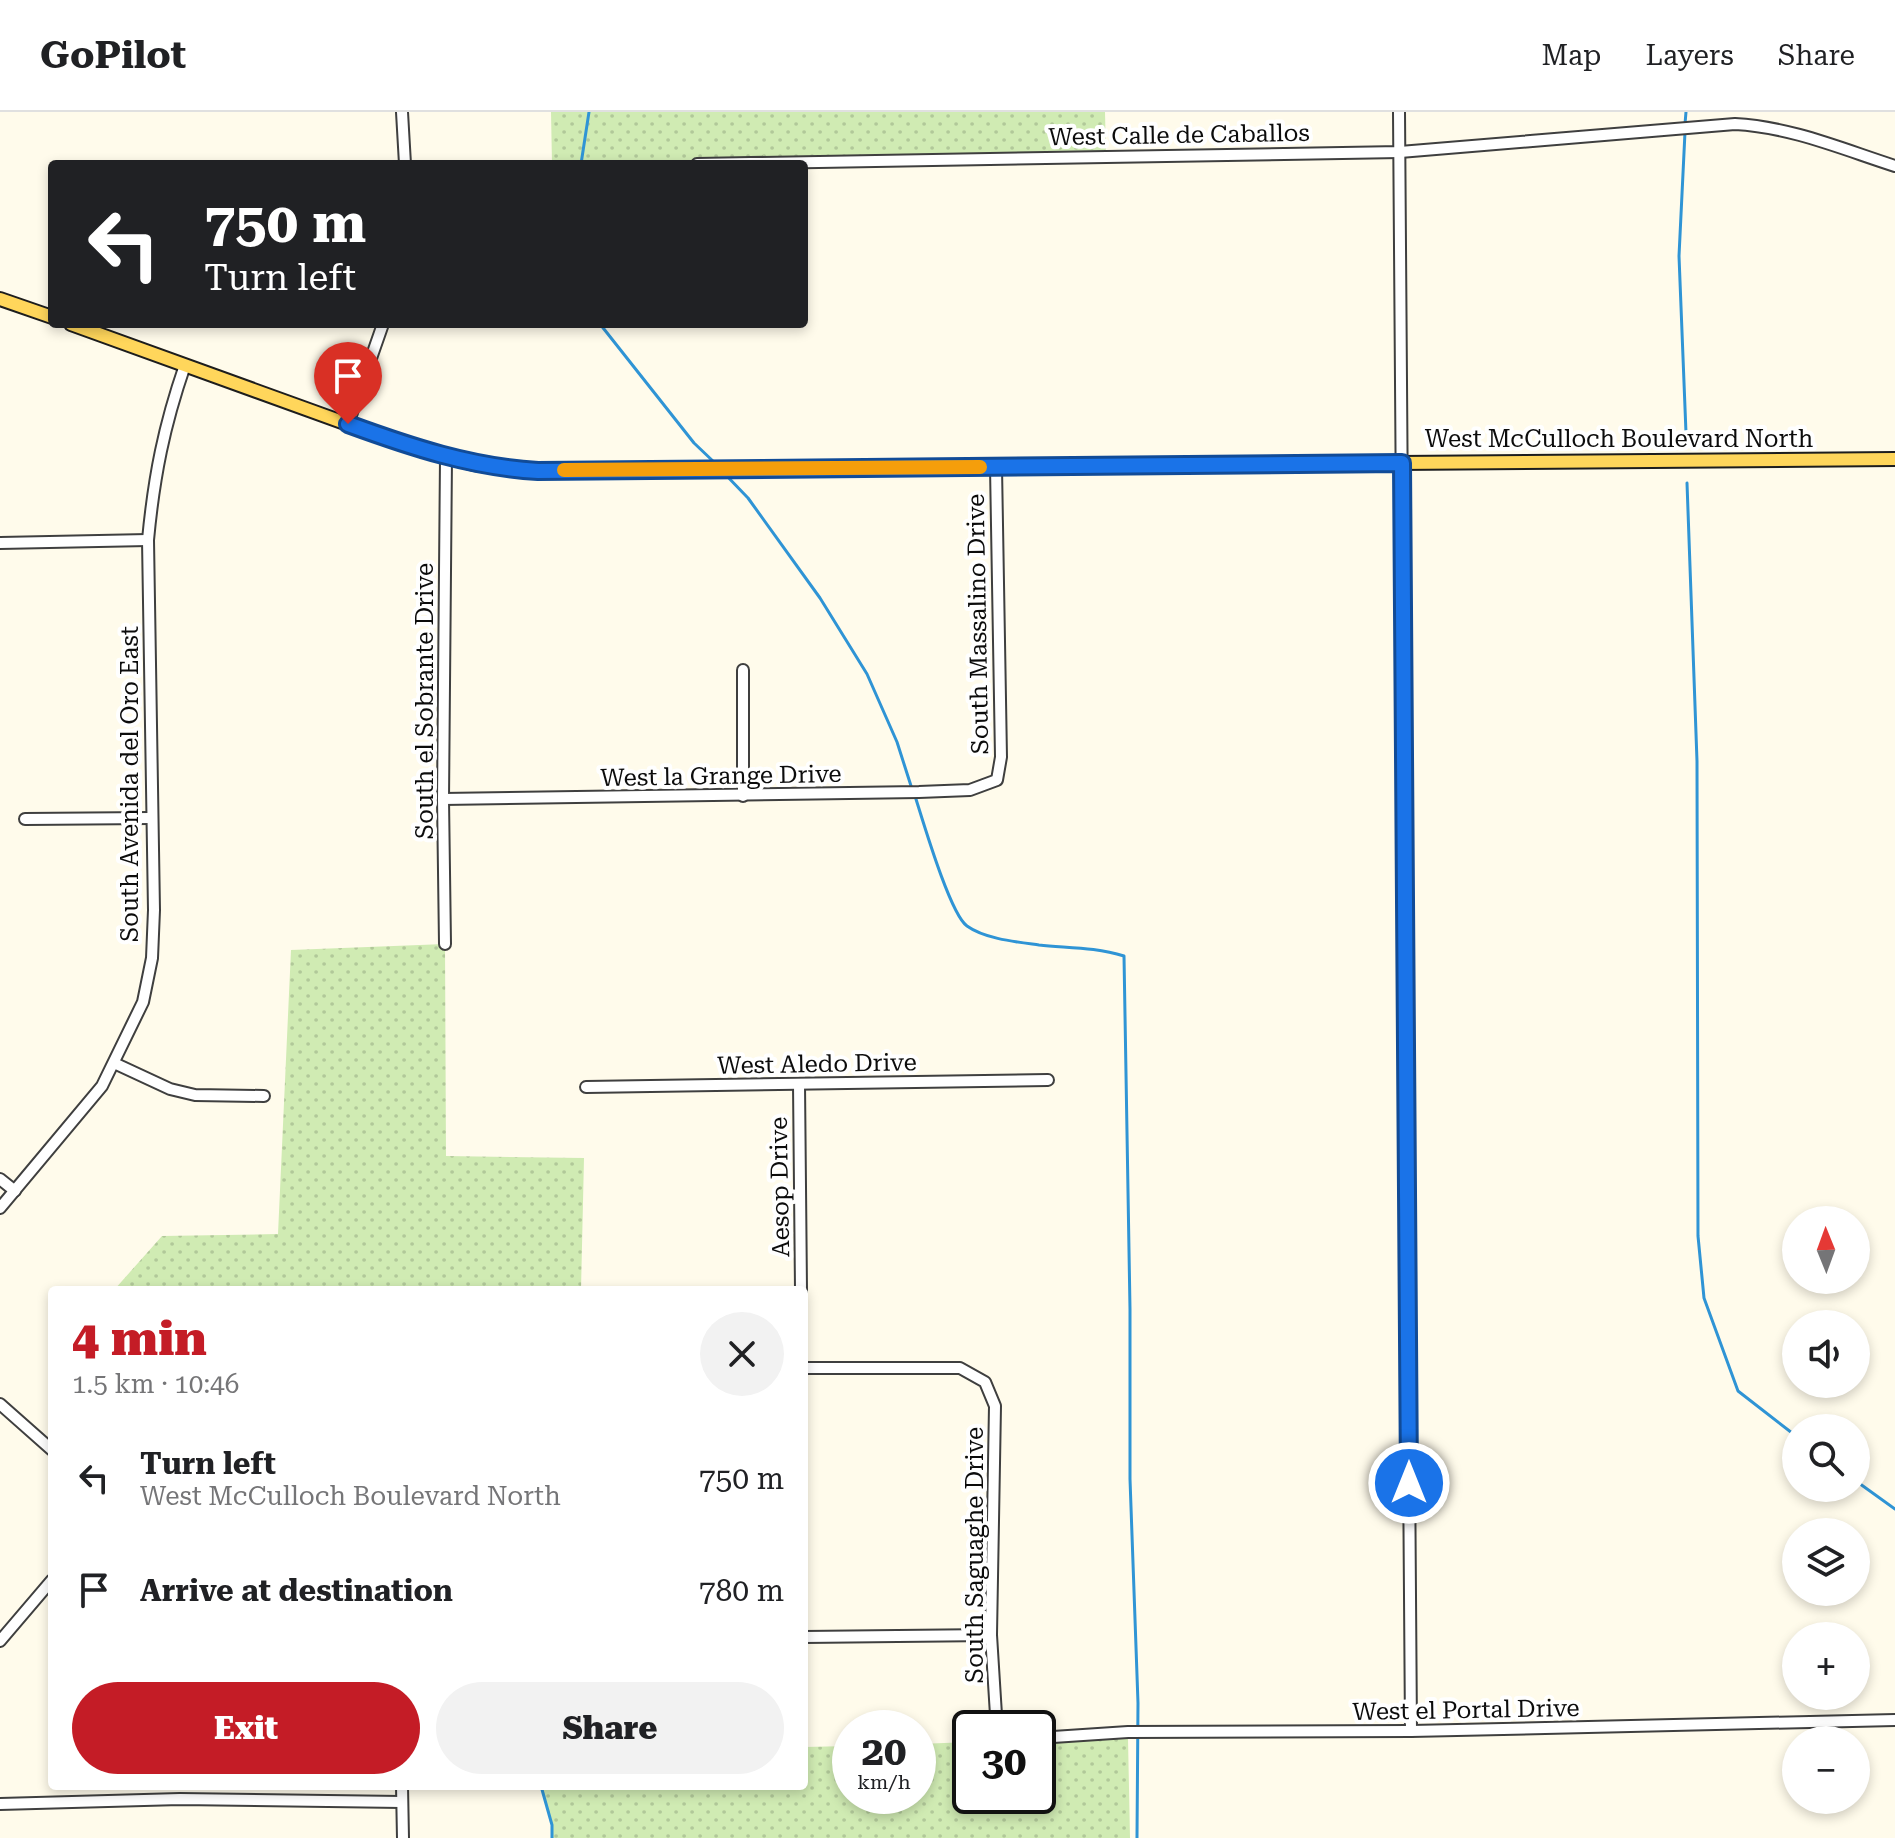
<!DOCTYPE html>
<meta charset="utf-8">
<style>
:root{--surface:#fff;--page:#f2f2f2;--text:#202124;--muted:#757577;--line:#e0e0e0;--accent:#c41c26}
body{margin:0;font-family:"Roboto Serif",serif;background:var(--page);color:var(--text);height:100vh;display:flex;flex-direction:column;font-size:30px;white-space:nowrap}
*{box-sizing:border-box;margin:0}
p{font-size:26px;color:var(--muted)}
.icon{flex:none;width:44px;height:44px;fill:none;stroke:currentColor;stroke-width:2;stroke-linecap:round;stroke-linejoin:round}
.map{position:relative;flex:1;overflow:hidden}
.drawer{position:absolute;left:48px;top:1174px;width:760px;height:504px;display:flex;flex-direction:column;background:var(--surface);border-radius:8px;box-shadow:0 4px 12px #0003}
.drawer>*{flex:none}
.banner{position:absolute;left:48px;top:48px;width:760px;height:168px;border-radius:8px;box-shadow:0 4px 12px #0003;background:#202124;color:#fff;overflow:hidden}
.needle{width:52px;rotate:359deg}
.fabs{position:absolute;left:1782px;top:1094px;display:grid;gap:16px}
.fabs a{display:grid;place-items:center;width:88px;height:88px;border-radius:50%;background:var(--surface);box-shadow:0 4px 12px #0003;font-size:40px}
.speed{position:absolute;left:832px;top:1598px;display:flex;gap:16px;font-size:40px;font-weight:700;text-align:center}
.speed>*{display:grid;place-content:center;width:104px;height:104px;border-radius:50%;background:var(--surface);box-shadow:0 4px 12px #0003;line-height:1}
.speed small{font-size:20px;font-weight:400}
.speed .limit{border:4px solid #111;border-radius:12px;background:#fff;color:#111}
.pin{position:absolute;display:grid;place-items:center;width:68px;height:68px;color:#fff;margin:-82px -34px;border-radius:50% 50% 50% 0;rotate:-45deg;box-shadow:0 0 8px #0007}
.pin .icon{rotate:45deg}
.me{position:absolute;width:88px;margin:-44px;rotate:0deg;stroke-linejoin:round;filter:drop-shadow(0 0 6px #0008)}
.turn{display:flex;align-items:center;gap:28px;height:168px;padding:0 24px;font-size:36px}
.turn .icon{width:104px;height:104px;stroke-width:2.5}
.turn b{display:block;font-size:56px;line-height:68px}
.round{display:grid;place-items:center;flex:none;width:84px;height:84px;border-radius:42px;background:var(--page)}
.headline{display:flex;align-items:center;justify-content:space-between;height:136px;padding:0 24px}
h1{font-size:48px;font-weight:800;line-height:60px;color:var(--accent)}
.action{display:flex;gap:16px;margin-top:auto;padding:16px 24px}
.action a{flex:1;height:92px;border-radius:48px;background:var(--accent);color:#fff;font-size:32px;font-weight:800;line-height:92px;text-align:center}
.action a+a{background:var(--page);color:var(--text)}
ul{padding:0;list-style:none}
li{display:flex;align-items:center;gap:24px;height:112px;padding:0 24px}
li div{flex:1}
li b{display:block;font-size:30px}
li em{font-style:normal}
header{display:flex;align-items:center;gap:48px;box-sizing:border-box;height:112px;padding:0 40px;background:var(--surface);border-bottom:2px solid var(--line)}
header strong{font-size:38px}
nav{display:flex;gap:44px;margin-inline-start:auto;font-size:28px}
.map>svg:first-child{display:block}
</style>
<header>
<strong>GoPilot</strong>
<nav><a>Map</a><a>Layers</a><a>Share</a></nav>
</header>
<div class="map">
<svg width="1895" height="1726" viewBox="0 0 1895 1726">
<defs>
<pattern id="grass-dots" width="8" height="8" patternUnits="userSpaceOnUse" patternTransform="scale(2)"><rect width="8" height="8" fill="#d0ebb3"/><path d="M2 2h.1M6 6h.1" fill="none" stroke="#b1c899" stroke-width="1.8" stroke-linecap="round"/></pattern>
</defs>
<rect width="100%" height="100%" fill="#fffbeb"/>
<g fill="url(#grass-dots)">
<polygon points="551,0 1105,0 1106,44 697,52 552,52"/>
<polygon points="445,832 446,1044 584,1046 581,1178 114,1178 162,1124 278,1122 291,838"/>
<polygon points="1128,1626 1130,1726 552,1726 552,1713 541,1674 804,1674 804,1635 850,1634 850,1684 918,1684 918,1632 970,1630 970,1684 1038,1684 1038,1631"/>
</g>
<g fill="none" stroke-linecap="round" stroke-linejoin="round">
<g stroke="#2f94d5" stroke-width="3">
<polyline points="1685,12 1686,0"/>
<polyline points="1685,20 1679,144 1686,321"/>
<polyline points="581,52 589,0"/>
<polyline points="600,212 694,331 715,351"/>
<polyline points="723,360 748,386 820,486 867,562 897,630 912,677"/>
<polyline points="1687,371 1697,649 1698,1124 1704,1186 1738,1279 1796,1324"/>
<path d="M 915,684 C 923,709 950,802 967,814 C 985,827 1017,830 1039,833 C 1068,836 1095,835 1124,844 L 1130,1197 L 1130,1367 L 1138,1591 L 1137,1726"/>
<polyline points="1856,1369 1895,1397"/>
<polyline points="541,1674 552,1713 552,1726"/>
</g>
<g stroke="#3f3f3f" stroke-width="14">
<g id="minor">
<polyline points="402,0 405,52"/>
<polyline points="1399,0 1411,1619"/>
<path d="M 697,52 L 1400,40 L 1735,12 C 1791,15 1842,37 1895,54"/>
<polyline points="348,312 383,212"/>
<polyline points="0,431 148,428"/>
<polyline points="743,558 743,684"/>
<polyline points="443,687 919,680 970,678 997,668 1001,645 996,355"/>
<polyline points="25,707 151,706"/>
<polyline points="445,832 443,687 446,346"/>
<polyline points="114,951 170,977 195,983 264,984"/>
<polyline points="799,972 801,1178"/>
<polyline points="586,975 1048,968"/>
<polyline points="0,1067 15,1079"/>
<path d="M 0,1096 L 102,974 L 143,890 L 152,846 L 154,798 L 148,428 C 154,364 164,314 185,253"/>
<polyline points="804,1256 960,1256 985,1270 995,1294 991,1523 996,1603 1004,1616"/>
<polyline points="0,1292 52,1338"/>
<polyline points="804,1525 991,1523"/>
<polyline points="0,1529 52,1468"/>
<polyline points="1038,1626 1128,1620 1411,1619 1895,1608"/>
<polyline points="402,1674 403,1726"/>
<polyline points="0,1692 180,1687 402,1690"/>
</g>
</g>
<g stroke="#1d1d1d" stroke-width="16">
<g id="major">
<polyline points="0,187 52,205"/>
<polyline points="71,212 414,336 474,352 517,358 1895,347"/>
</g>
</g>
<use href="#minor" stroke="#fff" stroke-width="10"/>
<use href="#major" stroke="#ffd65b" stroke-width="12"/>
</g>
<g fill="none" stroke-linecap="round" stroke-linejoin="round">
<g stroke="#114b97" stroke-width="20">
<path id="route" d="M 348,312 C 411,335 471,355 538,359 L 1402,351 L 1409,1371"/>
</g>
<use href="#route" stroke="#1a73e8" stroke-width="14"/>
<polyline stroke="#f59e0b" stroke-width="14" points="564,358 980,355"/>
</g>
<g text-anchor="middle" stroke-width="8" stroke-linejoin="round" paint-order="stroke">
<g font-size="24" fill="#0c0c0c" stroke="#fff">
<text transform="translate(1179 23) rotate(-1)" y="8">West Calle de Caballos</text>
<text x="1619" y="335">West McCulloch Boulevard North</text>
<text transform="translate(978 512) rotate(-91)" y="8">South Massalino Drive</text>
<text transform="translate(425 589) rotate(-90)" y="8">South el Sobrante Drive</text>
<text transform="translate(721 664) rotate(-1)" y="8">West la Grange Drive</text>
<text transform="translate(130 672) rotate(-90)" y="8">South Avenida del Oro East</text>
<text transform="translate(817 952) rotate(-1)" y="8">West Aledo Drive</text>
<text transform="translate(780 1075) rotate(-91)" y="8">Aesop Drive</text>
<text transform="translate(975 1443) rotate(-90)" y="8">South Saguaghe Drive</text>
<text transform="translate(1466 1598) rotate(-1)" y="8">West el Portal Drive</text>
</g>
</g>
</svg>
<div class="fabs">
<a><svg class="needle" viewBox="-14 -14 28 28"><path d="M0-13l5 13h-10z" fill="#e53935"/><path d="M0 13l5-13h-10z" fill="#757577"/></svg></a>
<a><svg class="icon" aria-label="sound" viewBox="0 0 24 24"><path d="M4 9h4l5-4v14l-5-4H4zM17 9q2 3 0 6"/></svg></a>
<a><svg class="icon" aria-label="search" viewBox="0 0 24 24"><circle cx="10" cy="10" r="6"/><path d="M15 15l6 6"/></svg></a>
<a><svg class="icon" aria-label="layers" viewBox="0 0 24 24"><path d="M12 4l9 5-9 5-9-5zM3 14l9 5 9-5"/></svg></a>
<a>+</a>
<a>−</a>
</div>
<div class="speed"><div>20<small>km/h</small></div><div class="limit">30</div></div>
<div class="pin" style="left:348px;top:312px;background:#d93025"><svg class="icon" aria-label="arrive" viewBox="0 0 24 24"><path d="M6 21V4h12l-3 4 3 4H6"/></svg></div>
<svg class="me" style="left:1409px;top:1371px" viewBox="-20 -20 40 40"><circle r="17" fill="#1a73e8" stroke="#fff" stroke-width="3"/><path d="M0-11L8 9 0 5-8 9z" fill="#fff"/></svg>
<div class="banner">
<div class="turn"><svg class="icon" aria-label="left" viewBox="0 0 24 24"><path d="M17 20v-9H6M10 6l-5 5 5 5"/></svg><div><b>750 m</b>Turn left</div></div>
</div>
<section class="drawer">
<div class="headline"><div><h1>4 min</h1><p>1.5 km · 10:46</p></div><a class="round"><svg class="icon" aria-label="close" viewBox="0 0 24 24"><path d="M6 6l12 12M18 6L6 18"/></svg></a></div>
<ul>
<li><svg class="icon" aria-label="left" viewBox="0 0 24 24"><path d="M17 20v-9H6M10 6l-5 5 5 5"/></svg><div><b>Turn left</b><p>West McCulloch Boulevard North</p></div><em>750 m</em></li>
<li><svg class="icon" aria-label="arrive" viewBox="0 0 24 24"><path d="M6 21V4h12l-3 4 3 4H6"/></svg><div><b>Arrive at destination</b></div><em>780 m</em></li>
</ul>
<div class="action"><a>Exit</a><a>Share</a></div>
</section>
</div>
